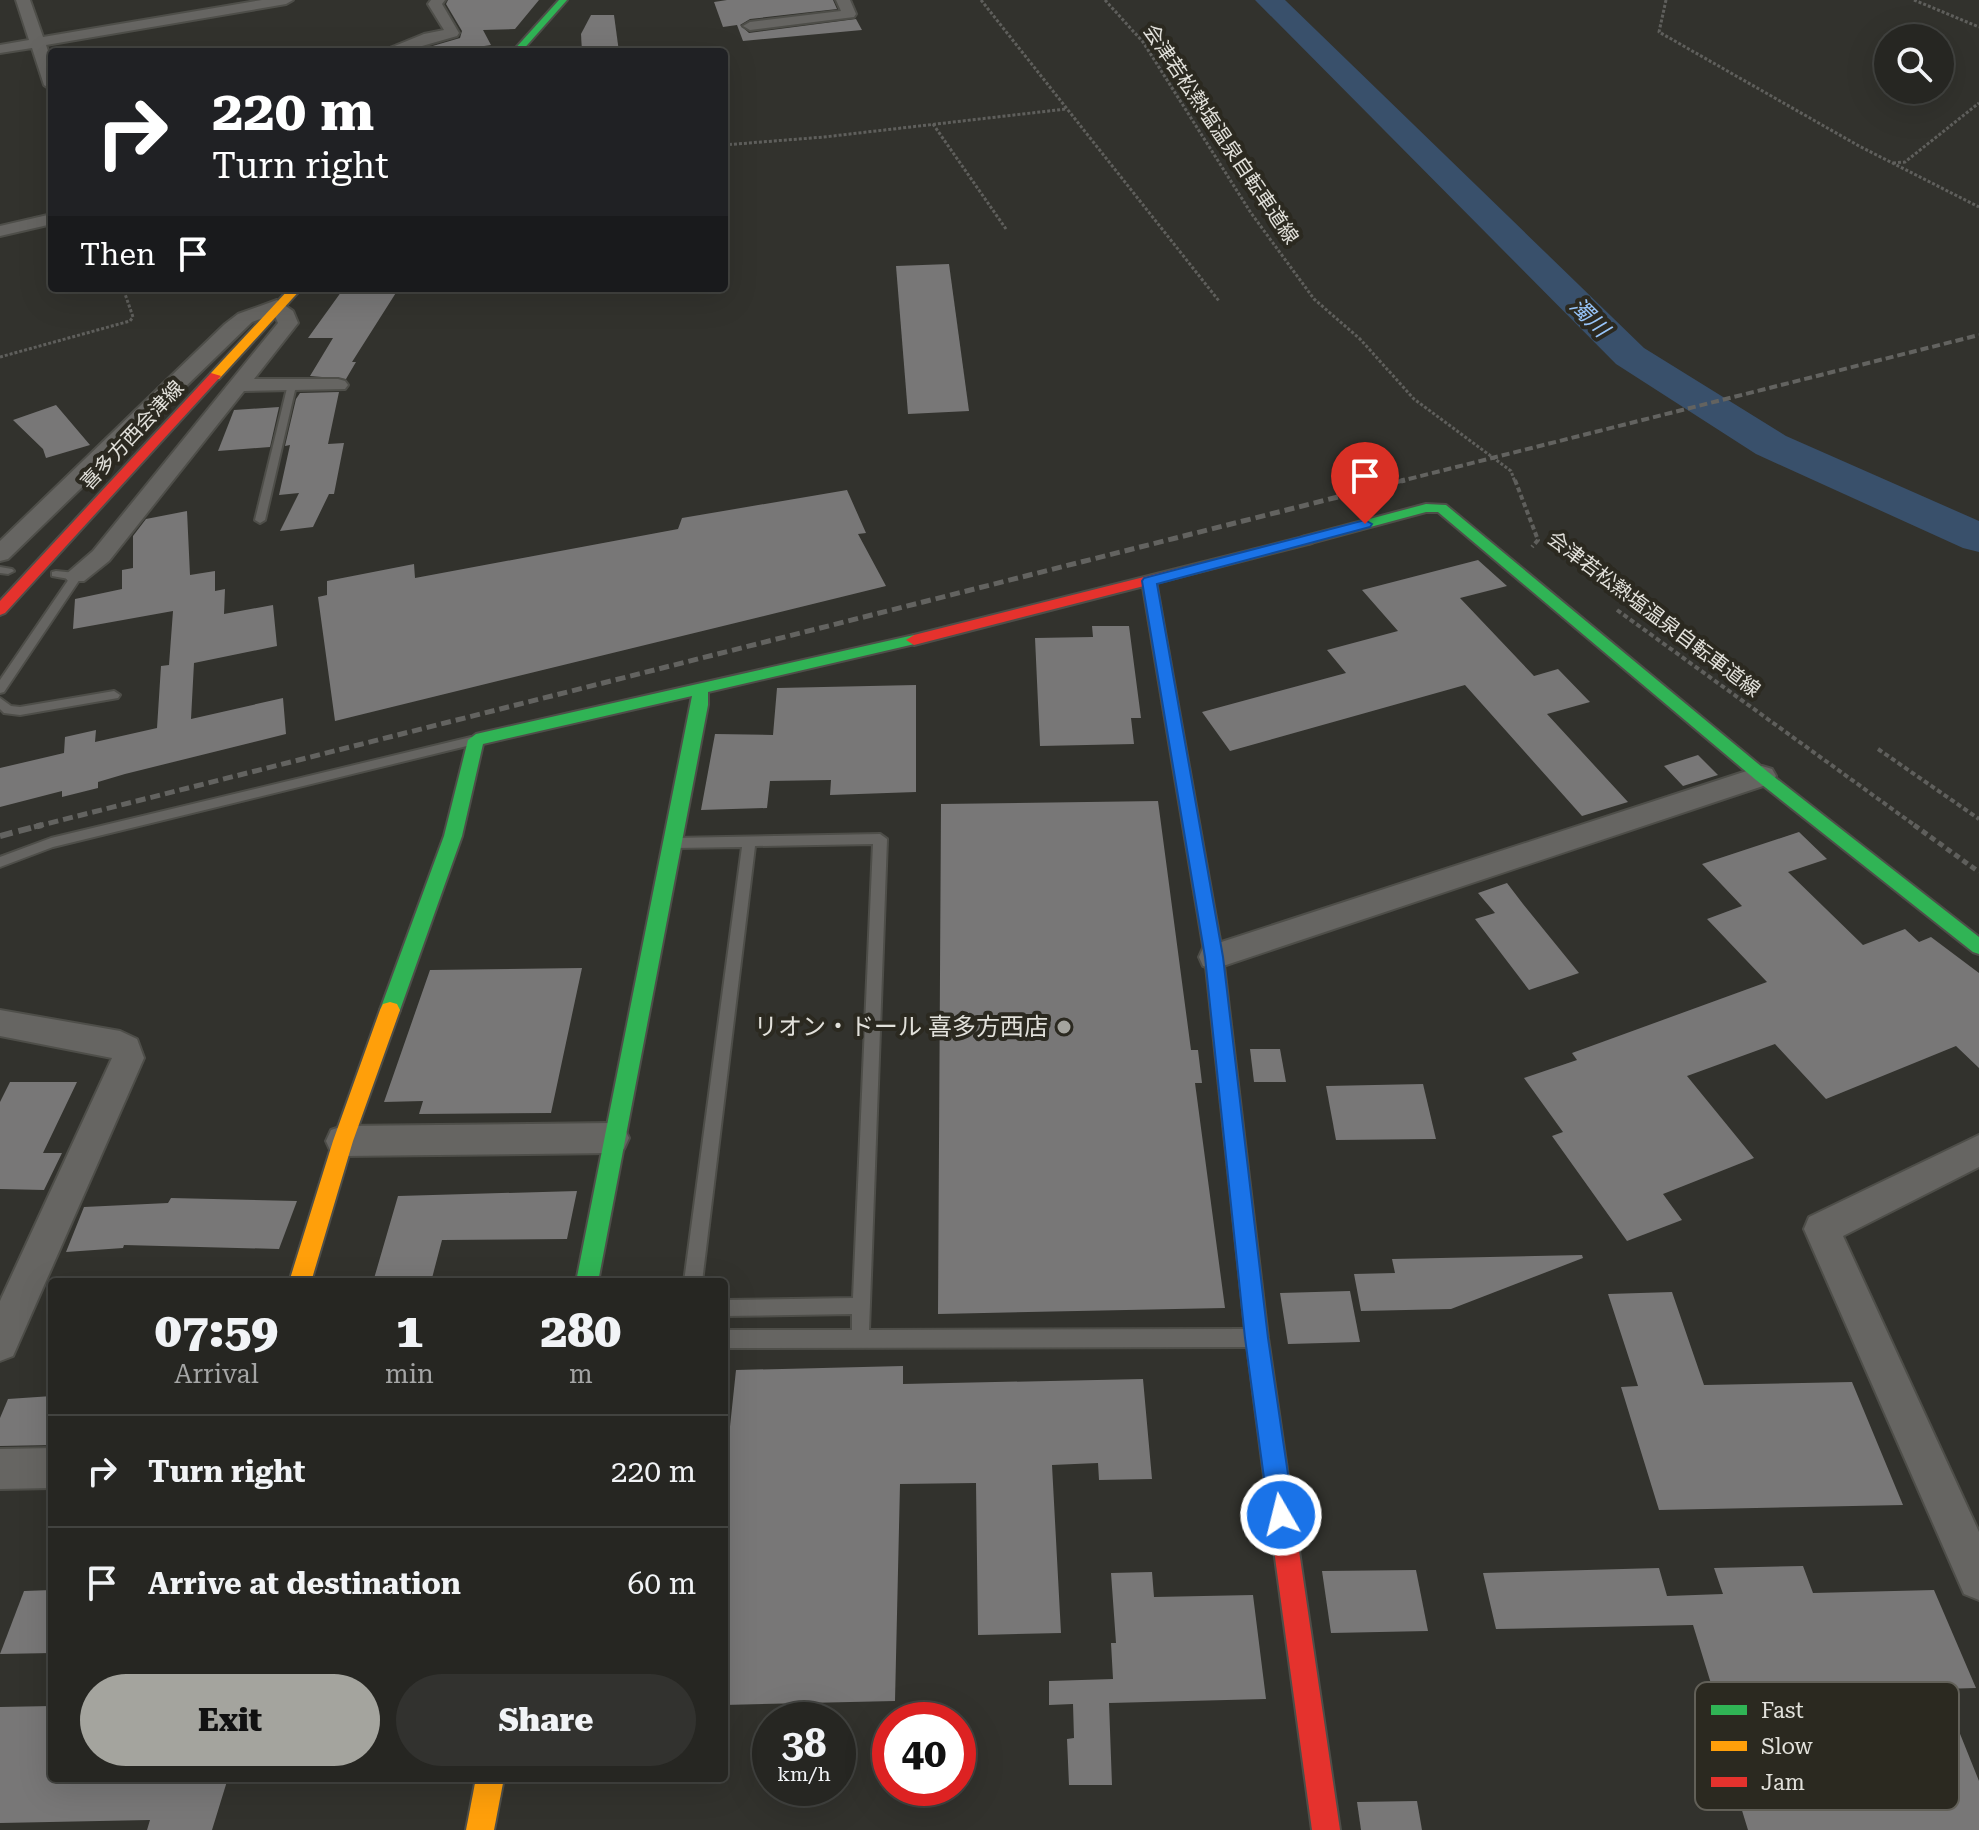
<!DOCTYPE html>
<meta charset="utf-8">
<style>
:root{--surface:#262622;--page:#32322f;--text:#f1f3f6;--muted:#a4a5a5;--line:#424340;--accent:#a4a49e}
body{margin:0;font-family:"Roboto Serif","Noto Sans JP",serif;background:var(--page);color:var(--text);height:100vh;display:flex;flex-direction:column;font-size:30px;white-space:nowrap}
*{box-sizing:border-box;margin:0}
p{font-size:26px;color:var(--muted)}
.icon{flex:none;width:44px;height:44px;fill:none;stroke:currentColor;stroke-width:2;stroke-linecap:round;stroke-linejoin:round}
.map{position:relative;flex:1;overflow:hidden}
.drawer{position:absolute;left:48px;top:1278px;width:680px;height:504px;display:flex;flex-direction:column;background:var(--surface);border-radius:8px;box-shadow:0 8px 32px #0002,0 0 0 2px var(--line)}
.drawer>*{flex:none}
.top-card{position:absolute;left:48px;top:48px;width:680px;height:244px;border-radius:8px;box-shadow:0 8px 32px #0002,0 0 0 2px var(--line);background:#202124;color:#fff;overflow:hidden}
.buttons{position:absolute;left:1874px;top:24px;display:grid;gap:16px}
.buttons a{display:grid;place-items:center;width:80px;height:80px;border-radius:50%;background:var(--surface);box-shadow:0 8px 32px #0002,0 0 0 2px var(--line);font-size:40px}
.speed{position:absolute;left:752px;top:1702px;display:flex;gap:16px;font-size:40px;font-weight:700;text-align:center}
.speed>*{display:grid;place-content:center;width:104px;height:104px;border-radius:50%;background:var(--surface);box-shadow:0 8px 32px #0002,0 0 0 2px var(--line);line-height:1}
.speed small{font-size:20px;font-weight:400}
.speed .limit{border:12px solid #d22;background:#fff;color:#111}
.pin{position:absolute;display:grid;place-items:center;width:68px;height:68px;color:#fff;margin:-82px -34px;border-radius:50% 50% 50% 0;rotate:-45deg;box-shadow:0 0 8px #0007}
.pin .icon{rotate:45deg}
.me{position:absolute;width:88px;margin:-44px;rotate:352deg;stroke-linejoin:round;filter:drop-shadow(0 0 6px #0008)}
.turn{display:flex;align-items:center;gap:28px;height:168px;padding:0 32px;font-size:36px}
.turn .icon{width:104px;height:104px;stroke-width:2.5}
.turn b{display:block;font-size:56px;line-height:68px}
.then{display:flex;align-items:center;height:76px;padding:0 32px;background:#0003;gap:16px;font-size:30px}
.eta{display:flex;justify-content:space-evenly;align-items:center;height:136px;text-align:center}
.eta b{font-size:48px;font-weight:800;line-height:56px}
.button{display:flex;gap:16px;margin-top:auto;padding:16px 32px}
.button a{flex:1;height:92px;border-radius:48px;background:var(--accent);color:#111;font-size:32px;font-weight:800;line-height:92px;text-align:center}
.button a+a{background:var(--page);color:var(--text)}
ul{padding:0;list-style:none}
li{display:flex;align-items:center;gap:24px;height:112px;padding:0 32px;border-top:2px solid var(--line)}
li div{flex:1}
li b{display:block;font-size:30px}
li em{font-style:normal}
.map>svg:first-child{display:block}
</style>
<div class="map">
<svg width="1979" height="1830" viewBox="0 0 1979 1830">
<rect width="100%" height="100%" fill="#32322d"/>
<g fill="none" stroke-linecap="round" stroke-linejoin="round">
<polygon fill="#39506b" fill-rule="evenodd" points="1255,0 1285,0 1644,348 1786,436 1979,521 1979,552 1963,548 1756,454 1616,364"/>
</g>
<g fill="#787777">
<polygon points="448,0 539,0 515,29 483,30 491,45 444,52 412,52 460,38 462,31 446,4"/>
<polygon points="727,0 833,0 837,9 750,19 740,25 749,33 856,19 862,30 743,41 737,25 723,27 714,2"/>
<polygon points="591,15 614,15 619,52 582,52 581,34"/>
<polygon points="949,264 969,411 908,414 896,266"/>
<polygon points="344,288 399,288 352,362 356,362 346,379 310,376 333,338 308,338"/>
<polygon points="339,392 328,444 344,443 334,494 329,494 313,527 280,531 299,493 279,495 290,445 285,446 296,399 300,393"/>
<polygon points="56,405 90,445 46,458 43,449 13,420"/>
<polygon points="279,407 270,447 218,451 234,410"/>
<polygon points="847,490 866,533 858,534 886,586 335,721 318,597 327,595 327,581 414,564 415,578 678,529 682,518"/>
<polygon points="187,511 190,575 215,571 215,591 225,589 224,614 273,605 277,646 194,663 191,719 283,698 286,734 125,774 98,782 98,788 62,797 62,791 0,807 0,768 64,753 65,737 96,730 95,742 157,728 161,666 169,665 173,611 73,629 75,599 122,589 122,570 133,568 133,536 146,519"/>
<polygon points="1478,560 1507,586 1460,598 1534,676 1558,669 1590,702 1547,714 1628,802 1582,816 1465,685 1230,751 1202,712 1346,673 1327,650 1398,631 1362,590"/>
<polygon points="1092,626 1129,626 1141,718 1131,718 1134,744 1040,746 1035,638 1093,637"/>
<polygon points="916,685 916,792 830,795 831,780 770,781 767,808 701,810 715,734 773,735 777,688"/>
<polygon points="1698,755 1718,775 1683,786 1664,766"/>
<polygon points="1158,801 1191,1050 1198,1050 1202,1083 1195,1083 1225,1308 938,1314 941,804"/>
<polygon points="1799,832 1827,859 1788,872 1863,945 1905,929 1919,942 1931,937 1979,973 1979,1068 1956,1046 1826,1099 1775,1044 1687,1076 1754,1158 1663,1194 1682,1220 1627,1241 1552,1136 1563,1132 1524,1078 1577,1060 1572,1053 1767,982 1707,919 1742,906 1702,864"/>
<polygon points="1507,883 1523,904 1579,973 1529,990 1475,919 1495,913 1478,893"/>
<polygon points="582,968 551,1113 419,1114 423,1101 384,1102 430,970"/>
<polygon points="1250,1049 1280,1049 1286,1082 1254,1082"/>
<polygon points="10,1082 77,1082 43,1153 62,1153 44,1190 0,1189 0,1102"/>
<polygon points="1423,1084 1436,1139 1336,1140 1326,1086"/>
<polygon points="577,1191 567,1239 442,1240 431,1282 373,1282 398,1196"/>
<polygon points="171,1198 297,1201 279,1249 124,1245 123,1248 66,1252 84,1207 168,1203"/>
<polygon points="1582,1255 1583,1258 1451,1309 1361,1311 1354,1274 1395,1273 1392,1259"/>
<polygon points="1350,1291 1360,1342 1288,1344 1280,1293"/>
<polygon points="1672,1292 1704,1385 1852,1382 1903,1505 1659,1510 1621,1387 1638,1386 1608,1294"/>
<polygon points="903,1366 903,1384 1143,1379 1152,1479 1099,1480 1098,1463 1052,1465 1061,1633 978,1635 976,1483 900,1484 895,1701 724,1705 724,1483 736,1370"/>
<polygon points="52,1396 52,1445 0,1446 0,1418 8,1399"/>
<polygon points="1803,1566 1813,1593 1934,1590 1976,1688 1942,1689 1979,1781 1979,1830 1748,1830 1720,1739 1728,1739 1693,1625 1496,1629 1483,1573 1659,1568 1667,1596 1723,1594 1714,1568"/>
<polygon points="1416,1570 1428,1631 1331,1633 1322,1571"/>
<polygon points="1152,1572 1154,1597 1253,1595 1266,1699 1109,1703 1112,1785 1069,1785 1067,1739 1074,1738 1073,1704 1049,1705 1049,1681 1113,1679 1111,1643 1116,1643 1111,1573"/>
<polygon points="52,1590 52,1653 0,1654 24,1591"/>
<polygon points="52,1706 52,1778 82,1778 81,1781 228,1778 212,1830 147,1830 150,1820 0,1823 0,1707"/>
<polygon points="1417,1801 1422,1830 1361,1830 1357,1802"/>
</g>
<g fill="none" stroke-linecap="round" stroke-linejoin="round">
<g stroke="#4e4e49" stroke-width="4">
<g id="lane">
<polygon points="288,384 296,386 265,520 260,523 255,520"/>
<polygon points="0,567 12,569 14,571 8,574 0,573"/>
<polygon points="56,571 76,573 82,576 4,692 0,693 0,680 69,579 52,576 52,572"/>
<polygon points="114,691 120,695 118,698 20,715 4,713 0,709 0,698 11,706 20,707"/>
<polygon points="471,737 475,738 477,741 475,744 53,847 0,867 0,857 51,838"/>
<polygon points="880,834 887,839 869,1330 1248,1329 1254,1332 1257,1338 1254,1344 1248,1347 724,1348 724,1330 852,1330 852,1314 724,1316 724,1300 853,1298 873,844 755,846 702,1282 684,1282 742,847 674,848 667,843 674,838"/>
</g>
</g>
<g stroke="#4e4e49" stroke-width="4">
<g id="street">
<polygon points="16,0 30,0 43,37 262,0 293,0 286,4 46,45 52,63 52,90 44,85 32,48 0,53 0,45 29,40"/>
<polygon points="431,0 445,0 442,4 459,33 457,36 401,52 380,52 424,34 444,30 428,4"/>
<polygon points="836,0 850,0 856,14 854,17 750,30 743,26 750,22 841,11"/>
<polygon points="52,214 52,224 0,236 0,226"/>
<polygon points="277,300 293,311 298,323 254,379 338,379 345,381 348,385 345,389 244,391 109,561 84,581 68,581 64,576 93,551 278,323 274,314 252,322 8,559 0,561 0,541 225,324 238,314"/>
<polygon points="1762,766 1772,769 1776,776 1772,783 1214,969 1203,966 1199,957 1203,948"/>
<polygon points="0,1010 120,1031 137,1039 144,1058 13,1356 0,1361 0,1301 112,1058 0,1036"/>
<polygon points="612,1123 624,1127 629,1138 624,1149 612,1153 343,1156 331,1152 326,1141 331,1130 343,1126"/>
<polygon points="1979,1135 1979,1167 1843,1236 1979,1532 1979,1600 1964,1594 1804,1229 1809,1217"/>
<polygon points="52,1448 52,1488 0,1489 0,1449"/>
</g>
</g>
<g stroke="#4e4e49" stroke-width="4">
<g id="fast">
<polygon points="559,0 567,0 521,52 512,52"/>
<polygon points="1426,504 1446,505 1768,772 1979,937 1979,954 1973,952 1756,780 1438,512 1426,512 1307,544 1300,540 1302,537"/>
<polygon points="1149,577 1156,581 1223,957 1268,1338 1288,1476 1284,1484 1276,1488 1268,1484 1264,1476 1246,1338 1205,957 1142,581"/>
<polygon points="914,635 919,637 919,643 708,692 708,705 598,1282 576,1282 692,696 483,744 462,836 400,1010 397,1016 390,1018 383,1016 380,1010 444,836 468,740 476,734"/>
</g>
</g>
<g stroke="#4e4e49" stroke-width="4">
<g id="slow">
<polygon points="290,288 302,288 219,379 211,379 211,373"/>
<polygon points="390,1002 397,1004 400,1010 353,1141 311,1282 289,1282 333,1141 380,1010 383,1004"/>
<polygon points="476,1778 504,1778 494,1830 466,1830"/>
</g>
</g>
<g stroke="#4e4e49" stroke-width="4">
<g id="jam">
<polygon points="211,373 221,376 5,613 0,615 0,601"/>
<polygon points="1307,536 1312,537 1312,543 914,645 906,640 914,635"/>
<polygon points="1276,1464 1284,1468 1288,1476 1340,1830 1312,1830 1264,1476 1268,1468"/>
</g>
</g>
<g stroke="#5f5f5c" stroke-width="3" stroke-dasharray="3 2" stroke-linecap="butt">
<polyline points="981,0 1219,301"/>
<polyline points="1105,0 1143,42 1251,213 1314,299 1360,339 1414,399 1511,471 1515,482"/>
<polyline points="1666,0 1659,32 1859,146 1979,207"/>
<polyline points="1914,0 1979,27"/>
<polyline points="933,124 1006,229"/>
<polyline points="724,145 824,137 1066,109"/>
<polyline points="1893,163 1905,162 1979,103"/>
<polyline points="0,357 130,321 133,317 123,288"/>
</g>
<g stroke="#5f5f5c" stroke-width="4" stroke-dasharray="5 3" stroke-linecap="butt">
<polyline points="1515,480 1538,540 1532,547"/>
<polyline points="1617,610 1917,827"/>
<polyline points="1878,749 1979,819"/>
</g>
<polyline stroke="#5f5f5c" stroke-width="5" stroke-dasharray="6 4" stroke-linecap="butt" points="1914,825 1979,872"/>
<use href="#lane" fill="#666562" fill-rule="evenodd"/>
<use href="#street" fill="#666562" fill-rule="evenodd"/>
<use href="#fast" fill="#30b455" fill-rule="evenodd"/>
<use href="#slow" fill="#ff9f0a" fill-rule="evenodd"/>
<use href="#jam" fill="#e5322d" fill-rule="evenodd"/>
<polyline stroke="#636360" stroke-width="4" stroke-dasharray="8 4" stroke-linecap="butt" points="1397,482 1979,335"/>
<polyline stroke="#636360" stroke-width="5" stroke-dasharray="10 5" stroke-linecap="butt" points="34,827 1405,480"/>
<polyline stroke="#636360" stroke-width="6" stroke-dasharray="13 6" stroke-linecap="butt" points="0,836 42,825"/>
</g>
<polygon fill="#1a73e8" stroke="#114b97" stroke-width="2" points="1365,520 1372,524 1370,527 1157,584 1223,957 1268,1338 1294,1515 1290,1523 1281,1527 1273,1523 1269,1515 1245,1338 1205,957 1142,581 1144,578"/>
<circle fill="#a4a49e" stroke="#2b2920" stroke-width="3" cx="1064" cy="1027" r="8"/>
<g text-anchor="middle" stroke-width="8" stroke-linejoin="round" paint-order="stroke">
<g font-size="20" fill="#e2e1db" stroke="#2b2920">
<text transform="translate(1221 134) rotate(56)" y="7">会津若松熱塩温泉自転車道線</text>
<text transform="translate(132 435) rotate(-47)" y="7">喜多方西会津線</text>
<text transform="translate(1654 614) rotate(37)" y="7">会津若松熱塩温泉自転車道線</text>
</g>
<g font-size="22" font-style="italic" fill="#97c4f8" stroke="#2b2920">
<text transform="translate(1590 317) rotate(45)" y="8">濁川</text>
</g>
<g font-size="24" fill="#e2e1db" stroke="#2b2920" text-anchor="end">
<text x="1048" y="1035">リオン・ドール 喜多方西店</text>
</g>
</g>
<rect x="1695" y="1682" width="264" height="128" rx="12" fill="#2b2920" stroke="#626058" stroke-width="2"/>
<rect x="1711" y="1705" width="36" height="10" fill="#30b455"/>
<rect x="1711" y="1741" width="36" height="10" fill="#ff9f0a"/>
<rect x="1711" y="1777" width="36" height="10" fill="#e5322d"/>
<g font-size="22" fill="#e2e1db">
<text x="1761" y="1718">Fast</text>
<text x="1761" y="1754">Slow</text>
<text x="1761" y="1790">Jam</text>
</g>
</svg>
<div class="buttons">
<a><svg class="icon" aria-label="search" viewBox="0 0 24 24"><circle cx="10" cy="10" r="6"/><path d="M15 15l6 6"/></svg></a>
</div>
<div class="speed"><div>38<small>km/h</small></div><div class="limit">40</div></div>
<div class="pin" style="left:1365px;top:524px;background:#d93025"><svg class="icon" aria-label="arrive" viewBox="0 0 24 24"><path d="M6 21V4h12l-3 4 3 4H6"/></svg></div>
<svg class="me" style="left:1281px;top:1515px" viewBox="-20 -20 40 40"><circle r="17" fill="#1a73e8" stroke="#fff" stroke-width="3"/><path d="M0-11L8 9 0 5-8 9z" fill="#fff"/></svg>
<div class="top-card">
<div class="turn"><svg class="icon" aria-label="right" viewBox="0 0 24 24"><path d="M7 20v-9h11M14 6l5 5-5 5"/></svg><div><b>220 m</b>Turn right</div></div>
<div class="then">Then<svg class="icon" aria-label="arrive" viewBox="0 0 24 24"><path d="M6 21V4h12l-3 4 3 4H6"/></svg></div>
</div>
<section class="drawer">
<div class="eta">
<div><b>07:59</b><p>Arrival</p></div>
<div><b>1</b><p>min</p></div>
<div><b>280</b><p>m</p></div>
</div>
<ul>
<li><svg class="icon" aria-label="right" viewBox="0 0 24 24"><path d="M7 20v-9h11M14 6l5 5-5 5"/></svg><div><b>Turn right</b></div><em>220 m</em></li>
<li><svg class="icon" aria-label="arrive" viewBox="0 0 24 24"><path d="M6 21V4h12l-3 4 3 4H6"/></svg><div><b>Arrive at destination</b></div><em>60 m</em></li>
</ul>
<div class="button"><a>Exit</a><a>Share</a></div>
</section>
</div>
